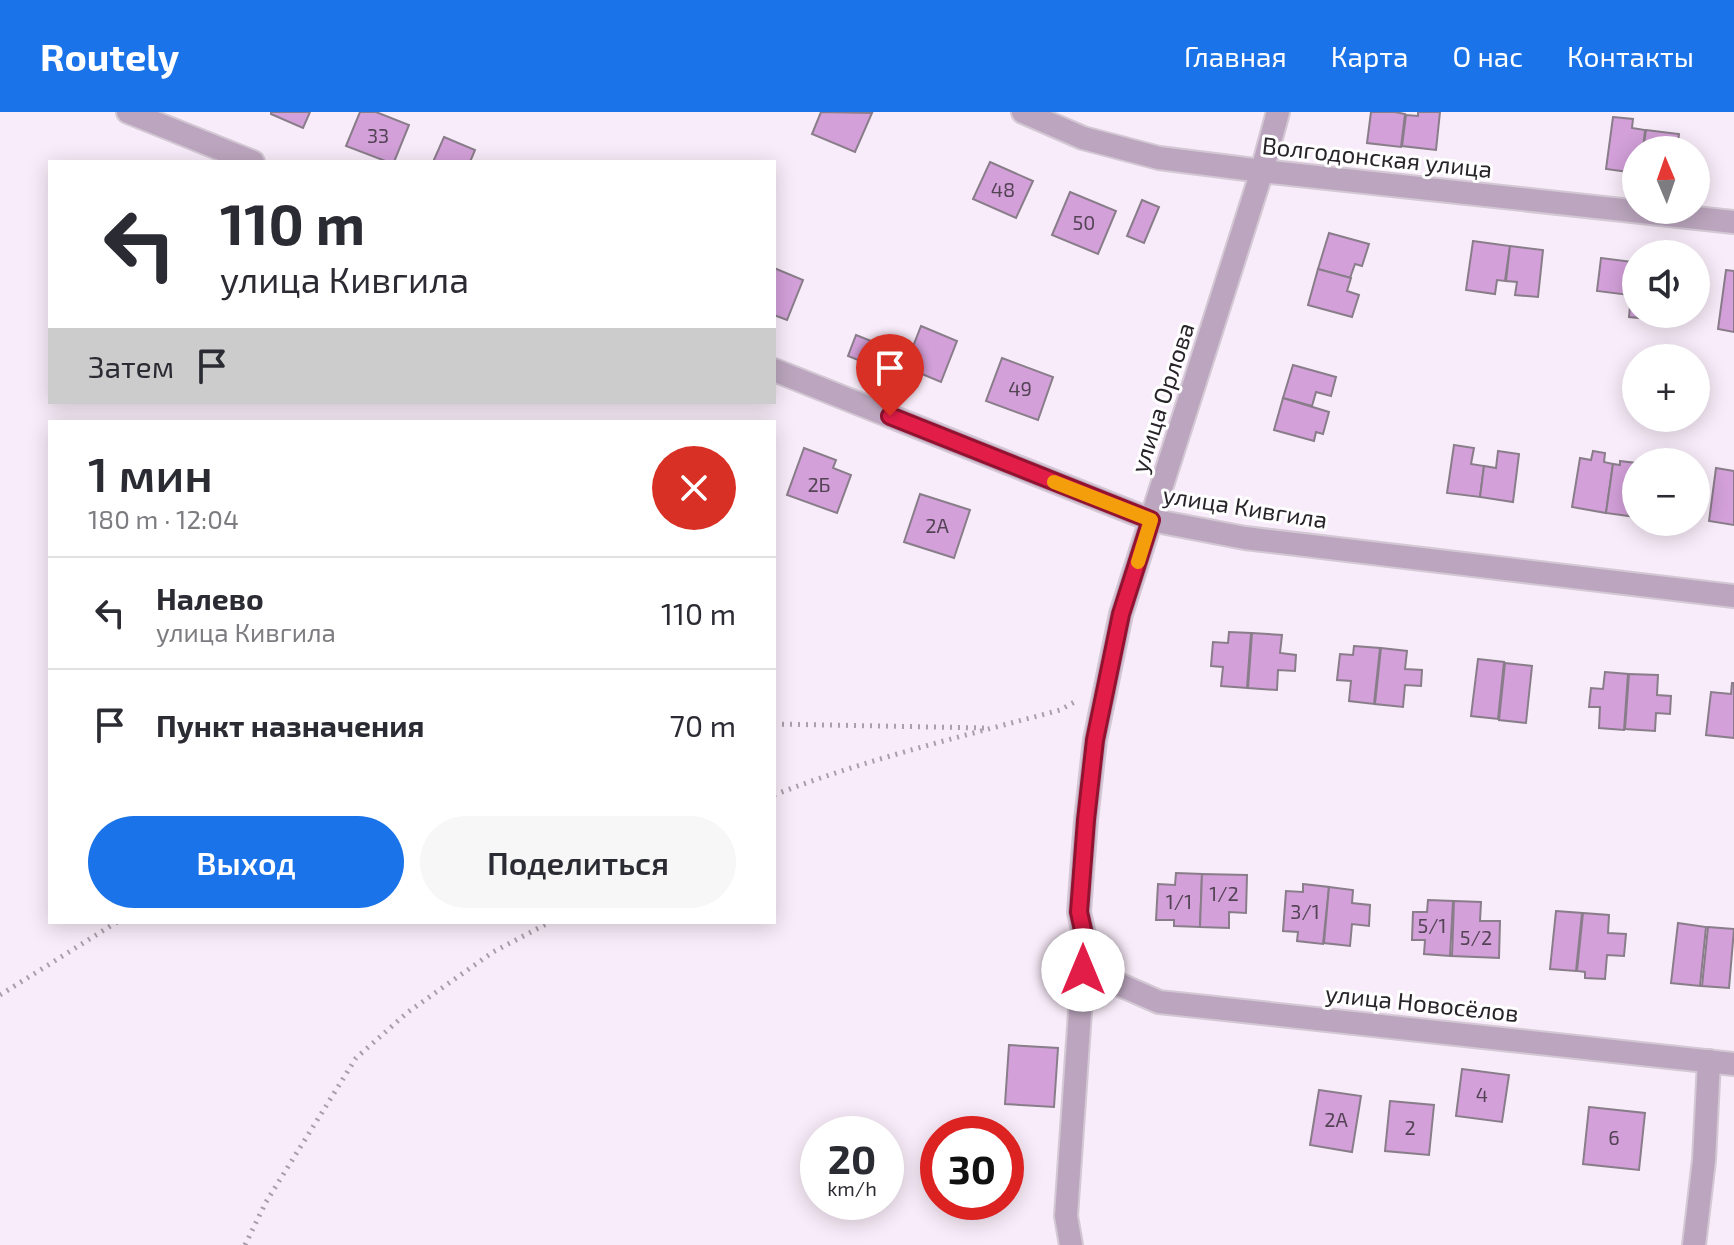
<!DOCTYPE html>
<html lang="ru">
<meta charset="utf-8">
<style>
:root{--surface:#fff;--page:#f7f7f7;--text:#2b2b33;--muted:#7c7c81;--line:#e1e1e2;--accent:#1a73e8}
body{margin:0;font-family:"Exo 2",sans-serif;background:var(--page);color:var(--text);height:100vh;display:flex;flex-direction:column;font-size:30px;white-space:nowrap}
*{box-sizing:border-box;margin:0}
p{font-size:26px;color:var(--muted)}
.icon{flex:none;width:44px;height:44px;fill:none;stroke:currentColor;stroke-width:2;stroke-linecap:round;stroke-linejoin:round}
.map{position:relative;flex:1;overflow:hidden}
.drawer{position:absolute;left:48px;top:308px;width:728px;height:504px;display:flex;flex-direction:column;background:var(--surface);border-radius:0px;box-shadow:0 4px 20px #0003}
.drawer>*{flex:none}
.top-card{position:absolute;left:48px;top:48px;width:728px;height:244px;border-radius:0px;box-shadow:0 4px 20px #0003;background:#fff;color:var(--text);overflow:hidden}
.needle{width:52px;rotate:358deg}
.tools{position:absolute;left:1622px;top:24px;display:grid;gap:16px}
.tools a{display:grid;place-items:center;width:88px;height:88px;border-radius:50%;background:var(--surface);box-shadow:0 4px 20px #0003;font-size:40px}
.speed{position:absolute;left:800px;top:1004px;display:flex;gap:16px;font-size:40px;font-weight:700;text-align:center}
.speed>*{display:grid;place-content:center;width:104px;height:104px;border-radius:50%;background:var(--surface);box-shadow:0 4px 20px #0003;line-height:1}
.speed small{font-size:20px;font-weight:400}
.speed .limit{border:12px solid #d22;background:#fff;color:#111}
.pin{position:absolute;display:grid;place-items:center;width:68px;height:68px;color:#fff;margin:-82px -34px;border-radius:50% 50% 50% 0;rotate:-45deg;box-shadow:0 0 8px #0007}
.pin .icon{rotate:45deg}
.me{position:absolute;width:88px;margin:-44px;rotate:0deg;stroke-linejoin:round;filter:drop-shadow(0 0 6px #0008)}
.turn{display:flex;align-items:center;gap:28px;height:168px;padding:0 40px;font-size:36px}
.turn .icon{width:104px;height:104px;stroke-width:2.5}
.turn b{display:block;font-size:56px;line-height:68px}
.then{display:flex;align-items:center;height:76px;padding:0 40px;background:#0003;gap:16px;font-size:30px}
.round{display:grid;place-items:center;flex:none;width:84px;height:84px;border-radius:42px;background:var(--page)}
.head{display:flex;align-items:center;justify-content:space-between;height:136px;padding:0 40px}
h1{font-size:48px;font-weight:600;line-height:60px}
.primary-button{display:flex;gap:16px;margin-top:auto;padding:16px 40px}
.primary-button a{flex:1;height:92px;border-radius:48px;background:var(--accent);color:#fff;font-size:32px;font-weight:600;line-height:92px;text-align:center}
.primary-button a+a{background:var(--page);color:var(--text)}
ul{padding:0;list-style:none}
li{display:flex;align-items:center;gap:24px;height:112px;padding:0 40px;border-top:2px solid var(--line)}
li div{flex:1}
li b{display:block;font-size:30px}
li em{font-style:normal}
header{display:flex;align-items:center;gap:48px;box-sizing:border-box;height:112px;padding:0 40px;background:var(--accent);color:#fff}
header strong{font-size:38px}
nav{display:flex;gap:44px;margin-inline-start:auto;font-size:28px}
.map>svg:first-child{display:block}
</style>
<header>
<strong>Routely</strong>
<nav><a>Главная</a><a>Карта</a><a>О нас</a><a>Контакты</a></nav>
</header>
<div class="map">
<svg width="1734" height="1133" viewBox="0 0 1734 1133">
<rect width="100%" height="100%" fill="#f9ecfa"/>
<g fill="#d3a0d9" stroke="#897d8a" stroke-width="2">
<polygon points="271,0 310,0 303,16 271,2"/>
<polygon points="360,0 376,0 409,13 394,50 388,50 346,34"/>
<polygon points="821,0 872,1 855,40 812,22"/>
<polygon points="1371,0 1395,0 1405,2 1401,35 1367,31"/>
<polygon points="1418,0 1440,0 1436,38 1402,34 1406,3 1418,4"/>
<polygon points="1613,5 1633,7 1632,16 1645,18 1643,38 1636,38 1636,61 1606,57"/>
<polygon points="1646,18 1679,22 1677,38 1643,38"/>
<polygon points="444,25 475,38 470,50 433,50"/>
<polygon points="990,50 1033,69 1016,106 973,87"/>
<polygon points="1070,80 1116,99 1098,142 1052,123"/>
<polygon points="1142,88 1159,95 1144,131 1127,124"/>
<polygon points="1329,121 1369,132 1362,154 1355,152 1350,166 1318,157"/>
<polygon points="1473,129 1510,134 1505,169 1497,168 1495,182 1466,178"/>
<polygon points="1510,134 1543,138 1538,185 1515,183 1517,170 1506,169"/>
<polygon points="1601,146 1633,150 1629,183 1597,179"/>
<polygon points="1634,150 1636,150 1636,202 1661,202 1660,208 1629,205"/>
<polygon points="774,156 803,168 787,208 774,203"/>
<polygon points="1318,157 1351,166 1347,179 1359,183 1352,205 1308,193"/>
<polygon points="1726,158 1734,159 1734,220 1718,217"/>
<polygon points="921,214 957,229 941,270 905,255"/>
<polygon points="856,223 891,237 883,258 848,244"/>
<polygon points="1002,246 1053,265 1038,308 986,289"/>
<polygon points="1293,253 1336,265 1331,284 1316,280 1312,294 1283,286"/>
<polygon points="1283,286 1329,300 1323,322 1316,320 1314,329 1274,318"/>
<polygon points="1454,333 1474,336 1471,352 1484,354 1480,385 1447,381"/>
<polygon points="804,336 836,348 833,356 851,363 837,401 787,383"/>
<polygon points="1498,339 1519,342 1513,390 1480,385 1484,354 1496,356"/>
<polygon points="1593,339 1605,341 1604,350 1613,352 1606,401 1572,395 1580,346 1591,348"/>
<polygon points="1620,349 1636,351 1636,405 1606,401 1613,352 1620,353"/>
<polygon points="1716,356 1734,359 1734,413 1709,409"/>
<polygon points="920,382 970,398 954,446 904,430"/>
<polygon points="1229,520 1251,521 1247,576 1221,574 1223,555 1211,554 1213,530 1228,531"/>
<polygon points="1252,521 1282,523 1280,541 1296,543 1295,559 1278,558 1277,578 1248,576"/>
<polygon points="1354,534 1380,536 1374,592 1349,589 1351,569 1337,568 1340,542 1353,543"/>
<polygon points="1381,536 1407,539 1405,557 1422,558 1421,574 1405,573 1403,595 1375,592"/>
<polygon points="1478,547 1504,550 1498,607 1471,604"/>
<polygon points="1505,551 1532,554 1526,611 1499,608"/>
<polygon points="1605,560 1628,562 1624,618 1599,616 1600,595 1589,595 1591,576 1603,577"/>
<polygon points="1629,562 1658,563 1657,583 1671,584 1670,602 1656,601 1655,619 1625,617"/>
<polygon points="1732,571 1734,571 1734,626 1706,623 1711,580 1731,582"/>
<polygon points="1176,761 1202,762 1200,815 1174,814 1174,808 1156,808 1158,772 1175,773"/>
<polygon points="1202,762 1247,763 1246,801 1229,800 1229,816 1200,815"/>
<polygon points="1303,772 1329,775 1323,832 1297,829 1298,820 1283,819 1286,779 1303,780"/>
<polygon points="1329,775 1353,778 1352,791 1370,793 1369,814 1352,812 1350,834 1324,831"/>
<polygon points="1428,788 1453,789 1450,844 1424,842 1425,828 1412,828 1413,800 1427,800"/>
<polygon points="1454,789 1481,790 1480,809 1500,809 1499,846 1452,844"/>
<polygon points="1556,799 1582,801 1576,859 1550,857"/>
<polygon points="1583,801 1609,803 1608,821 1626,822 1624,844 1607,843 1605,867 1585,866 1585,860 1577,859"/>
<polygon points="1678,811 1706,815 1700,874 1671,871"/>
<polygon points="1708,815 1734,817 1729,876 1702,874"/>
<polygon points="1009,933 1058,936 1054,995 1005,992"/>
<polygon points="1462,957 1509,963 1502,1010 1456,1004"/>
<polygon points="1319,978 1361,984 1352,1040 1310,1033"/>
<polygon points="1390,989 1434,993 1429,1043 1385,1039"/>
<polygon points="1589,995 1645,1001 1639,1058 1583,1052"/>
</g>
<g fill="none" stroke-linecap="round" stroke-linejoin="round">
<g stroke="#d3c8d4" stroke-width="26">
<g id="minor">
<polyline points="128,0 253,50"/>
<polyline points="1023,0 1083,26 1159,46 1262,59 1734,110"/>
<polyline points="1278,0 1262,59 1121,502 1095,628 1086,708 1079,800 1085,827 1109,868 1159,890 1734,952"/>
<polyline points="774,258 1151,408 1245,426 1734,484"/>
<polyline points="1071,1133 1066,1104 1085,827"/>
<polyline points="1694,1133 1704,1048 1709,949"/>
</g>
</g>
<g stroke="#a99faa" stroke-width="5" stroke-dasharray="2 6" stroke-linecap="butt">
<polyline points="774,612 985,616"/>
<path d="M 774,683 C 866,647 964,624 1060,598 L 1078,588"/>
<polyline points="0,883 117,810"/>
<polyline points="245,1133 266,1090 356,946 408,900 493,840 550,810"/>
</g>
<use href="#minor" stroke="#bca6bf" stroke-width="22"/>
</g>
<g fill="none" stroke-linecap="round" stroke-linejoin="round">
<g stroke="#92132f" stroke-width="20">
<polyline id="route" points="890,304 1151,408 1121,502 1095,628 1086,708 1079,800 1085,827 1083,858"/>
</g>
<use href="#route" stroke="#e11d48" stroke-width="14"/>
<polyline stroke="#f59e0b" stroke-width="14" points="1054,370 1151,408 1138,450"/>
</g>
<g text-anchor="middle" stroke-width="6" stroke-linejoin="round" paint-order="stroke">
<g font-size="20" fill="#534355">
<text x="378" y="31">33</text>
<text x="1003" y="85">48</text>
<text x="1084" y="118">50</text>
<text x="1020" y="284">49</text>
<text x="819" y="380">2Б</text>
<text x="937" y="421">2А</text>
<text x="1224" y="789">1/2</text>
<text x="1179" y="797">1/1</text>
<text x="1305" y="807">3/1</text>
<text x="1432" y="821">5/1</text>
<text x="1476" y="833">5/2</text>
<text x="1482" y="990">4</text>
<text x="1336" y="1015">2А</text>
<text x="1410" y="1023">2</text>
<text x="1614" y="1033">6</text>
</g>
<g font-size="24" fill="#282429" stroke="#fff">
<text transform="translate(1377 46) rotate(6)" y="8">Волгодонская улица</text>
<text transform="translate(1163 286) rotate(-72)" y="8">улица Орлова</text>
<text transform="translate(1245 396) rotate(9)" y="8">улица Кивгила</text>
<text transform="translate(1422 892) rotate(6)" y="8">улица Новосёлов</text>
</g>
</g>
</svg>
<div class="tools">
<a><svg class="needle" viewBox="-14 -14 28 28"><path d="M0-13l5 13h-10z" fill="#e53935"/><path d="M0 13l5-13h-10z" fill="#7c7c81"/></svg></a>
<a><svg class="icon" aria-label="sound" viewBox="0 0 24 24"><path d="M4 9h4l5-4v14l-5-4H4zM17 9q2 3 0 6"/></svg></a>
<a>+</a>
<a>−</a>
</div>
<div class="speed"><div>20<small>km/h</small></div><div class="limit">30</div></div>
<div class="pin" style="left:890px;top:304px;background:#d93025"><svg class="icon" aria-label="arrive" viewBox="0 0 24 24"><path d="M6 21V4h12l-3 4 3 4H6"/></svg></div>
<svg class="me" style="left:1083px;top:858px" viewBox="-20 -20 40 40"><circle r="19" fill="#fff"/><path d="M0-13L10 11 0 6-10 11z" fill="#e11d48"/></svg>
<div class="top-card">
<div class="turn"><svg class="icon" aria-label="left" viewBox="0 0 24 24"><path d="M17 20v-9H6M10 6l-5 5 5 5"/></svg><div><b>110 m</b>улица Кивгила</div></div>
<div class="then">Затем<svg class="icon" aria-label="arrive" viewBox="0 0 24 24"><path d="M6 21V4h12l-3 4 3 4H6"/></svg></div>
</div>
<section class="drawer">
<div class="head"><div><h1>1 мин</h1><p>180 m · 12:04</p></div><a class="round" style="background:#d93025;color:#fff"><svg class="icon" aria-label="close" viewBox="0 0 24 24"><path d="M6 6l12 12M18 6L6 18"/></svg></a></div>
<ul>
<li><svg class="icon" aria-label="left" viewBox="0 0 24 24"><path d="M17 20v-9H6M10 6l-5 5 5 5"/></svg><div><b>Налево</b><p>улица Кивгила</p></div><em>110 m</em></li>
<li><svg class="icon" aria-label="arrive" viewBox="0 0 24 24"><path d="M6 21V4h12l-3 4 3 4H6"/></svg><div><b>Пункт назначения</b></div><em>70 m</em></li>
</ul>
<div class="primary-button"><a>Выход</a><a>Поделиться</a></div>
</section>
</div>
